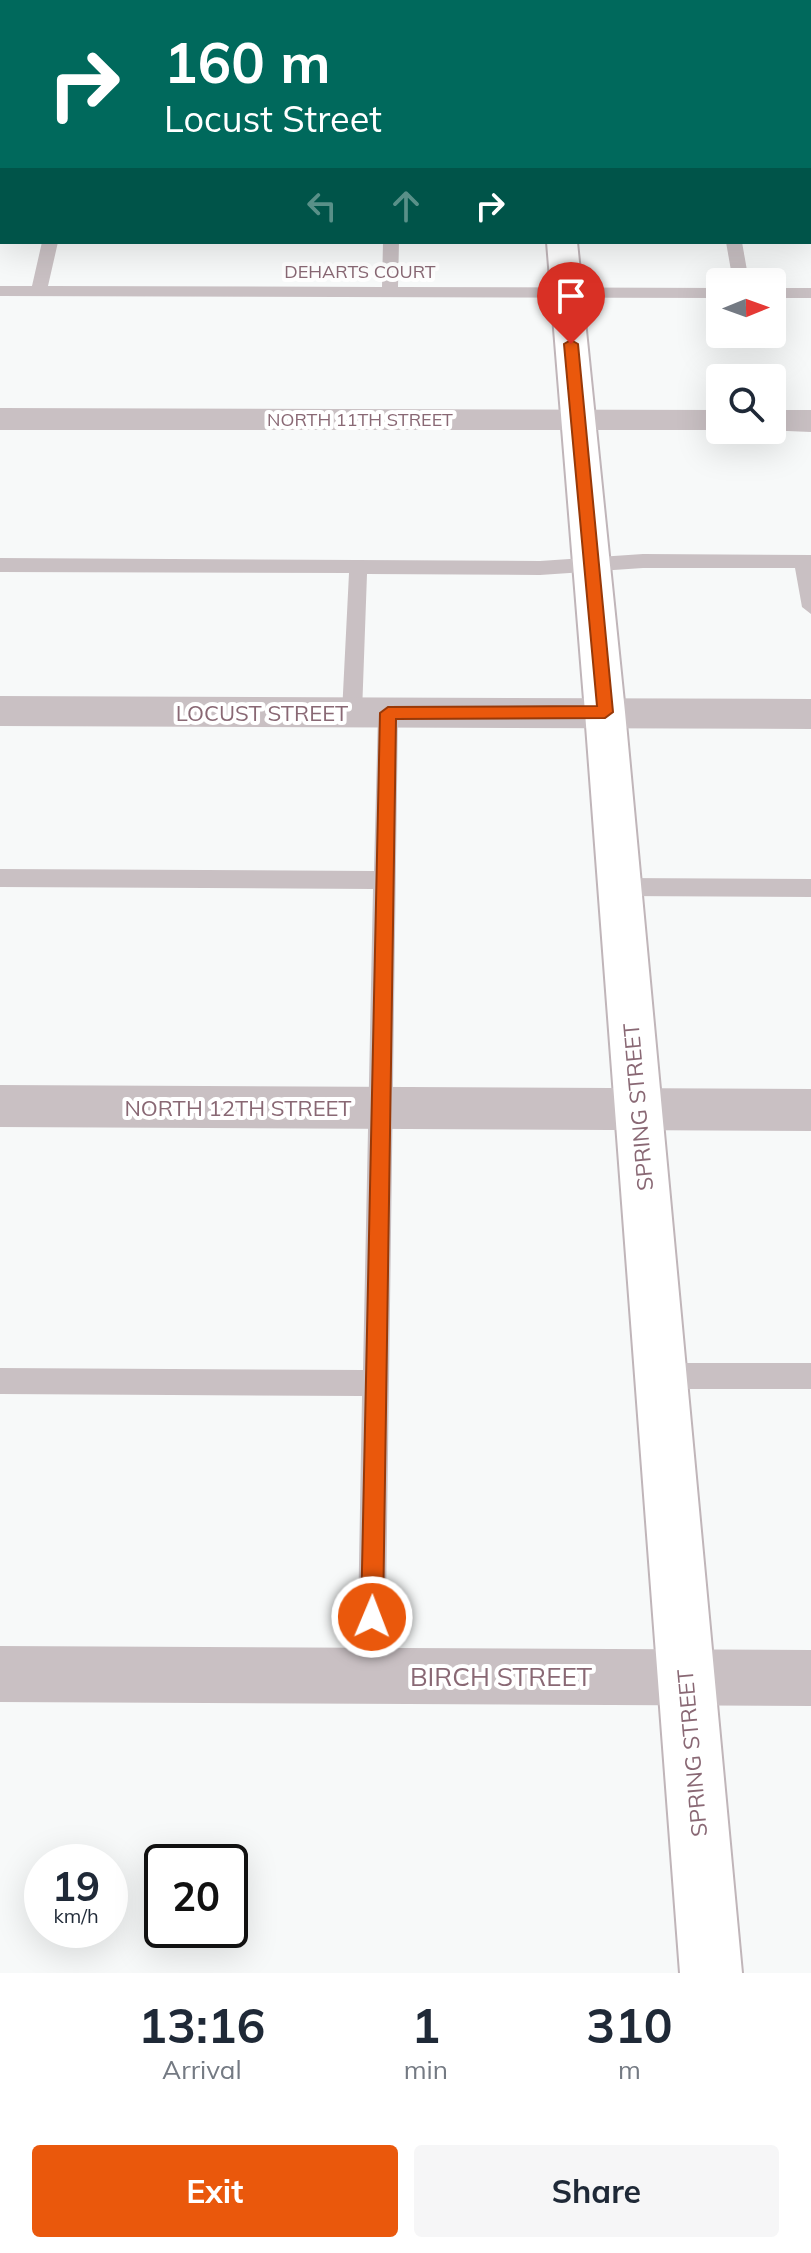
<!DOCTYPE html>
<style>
:root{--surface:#fff;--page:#f6f6f7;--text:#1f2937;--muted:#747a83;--accent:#ea580c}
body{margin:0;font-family:Mulish,sans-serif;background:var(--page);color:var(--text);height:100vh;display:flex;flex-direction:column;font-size:30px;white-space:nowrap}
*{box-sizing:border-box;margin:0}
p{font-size:26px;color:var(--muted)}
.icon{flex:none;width:44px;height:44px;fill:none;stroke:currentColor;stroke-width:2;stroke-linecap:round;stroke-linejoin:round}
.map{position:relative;height:1973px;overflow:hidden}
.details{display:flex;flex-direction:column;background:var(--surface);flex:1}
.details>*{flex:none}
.top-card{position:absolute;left:0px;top:0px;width:812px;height:244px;box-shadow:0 8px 32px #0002;background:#00695c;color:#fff;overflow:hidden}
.needle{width:52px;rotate:89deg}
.controls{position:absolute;left:706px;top:268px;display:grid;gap:16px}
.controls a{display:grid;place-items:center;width:80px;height:80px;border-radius:8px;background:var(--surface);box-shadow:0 8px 32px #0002;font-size:40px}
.speed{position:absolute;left:24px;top:1844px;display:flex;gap:16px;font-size:40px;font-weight:700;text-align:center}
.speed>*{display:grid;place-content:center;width:104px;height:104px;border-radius:50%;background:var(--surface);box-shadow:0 8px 32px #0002;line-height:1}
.speed small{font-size:20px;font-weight:400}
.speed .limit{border:4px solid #111;border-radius:12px;background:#fff;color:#111}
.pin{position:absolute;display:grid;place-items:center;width:68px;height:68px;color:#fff;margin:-82px -34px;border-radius:50% 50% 50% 0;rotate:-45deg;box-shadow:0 0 8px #0007}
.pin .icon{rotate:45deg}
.me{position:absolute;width:88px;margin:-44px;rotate:1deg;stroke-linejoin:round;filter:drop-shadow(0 0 6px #0008)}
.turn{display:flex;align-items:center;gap:28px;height:168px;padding:0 32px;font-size:36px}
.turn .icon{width:104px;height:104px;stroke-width:2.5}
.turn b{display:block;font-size:56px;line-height:68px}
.lanes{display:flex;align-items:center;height:76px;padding:0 32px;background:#0003;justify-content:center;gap:40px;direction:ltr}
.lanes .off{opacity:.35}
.eta{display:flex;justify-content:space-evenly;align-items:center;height:136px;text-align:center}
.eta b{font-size:48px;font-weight:700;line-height:56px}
.primary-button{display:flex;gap:16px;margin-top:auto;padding:16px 32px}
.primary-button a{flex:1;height:92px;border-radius:8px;background:var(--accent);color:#fff;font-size:32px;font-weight:700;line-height:92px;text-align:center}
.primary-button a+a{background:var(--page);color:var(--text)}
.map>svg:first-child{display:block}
</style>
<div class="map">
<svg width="811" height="1973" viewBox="0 0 811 1973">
<rect width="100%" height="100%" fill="#f7f9f9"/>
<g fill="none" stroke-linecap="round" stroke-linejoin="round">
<g stroke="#c0b5b9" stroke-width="4">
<g id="secondary">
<rect x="529" y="0" width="26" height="2"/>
<polygon points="547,242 577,242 625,712 742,1973 680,1973 585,712"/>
</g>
</g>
<g fill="#c9c0c3" fill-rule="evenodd">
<rect x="810" y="101" width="1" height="8"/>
<rect x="0" y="102" width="2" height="8"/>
<polygon points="42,242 58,242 48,286 382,287 383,242 399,242 398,287 720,288 720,298 0,296 0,286 32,286"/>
<polygon points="726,242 742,242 749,282 733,282"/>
<rect x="772" y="288" width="39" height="10"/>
<polygon points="643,554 811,555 811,614 802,607 795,568 643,568 540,575 367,574 362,713 359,718 345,718 342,713 349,573 0,572 0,558 540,561"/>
<polygon points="388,705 395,708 398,713 385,1676 381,1686 371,1690 361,1686 357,1676 362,1396 0,1394 0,1368 363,1370 373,889 0,887 0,869 374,871 378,713 381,708"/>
<polygon points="620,878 811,879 811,897 620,896 613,893 609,887 613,881"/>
<polygon points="660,1363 811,1363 811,1389 660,1389 651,1385 647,1376 651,1367"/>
</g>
<g fill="#c9c0c3" fill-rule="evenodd">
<rect x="0" y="184" width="2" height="18"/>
<rect x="810" y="187" width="1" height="18"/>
<polygon points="0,696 811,699 811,729 0,726"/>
<polygon points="0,1085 811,1089 811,1131 0,1127"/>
<polygon points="0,1646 811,1650 811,1706 0,1702"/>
</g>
<g fill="#c9c0c3" fill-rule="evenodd">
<rect x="0" y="9" width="2" height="16"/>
<rect x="810" y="12" width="1" height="16"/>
<polygon points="0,408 720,410 720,430 728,430 0,430"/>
<polygon points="772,410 811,410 811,432 764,430 772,430"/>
</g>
<use href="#secondary" fill="#fff" fill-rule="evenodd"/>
</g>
<polygon fill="#ea580c" stroke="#983908" stroke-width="2" points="571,340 578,344 613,712 605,718 396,719 383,1617 380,1625 372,1629 364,1625 361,1617 380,713 388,707 597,706 564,344"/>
<g text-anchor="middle" stroke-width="8" stroke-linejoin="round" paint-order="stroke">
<g font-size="18" fill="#896874" stroke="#fff">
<text x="360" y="278">DEHARTS COURT</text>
<text x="360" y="426">NORTH 11TH STREET</text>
</g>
<g font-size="22" fill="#896874" stroke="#fff">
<text x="262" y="721">LOCUST STREET</text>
<text transform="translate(638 1107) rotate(-95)" y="8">SPRING STREET</text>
<text x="238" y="1116">NORTH 12TH STREET</text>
<text transform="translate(692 1753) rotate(-95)" y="8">SPRING STREET</text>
</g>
<g font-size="26" fill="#896874" stroke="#fff">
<text x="501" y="1686">BIRCH STREET</text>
</g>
</g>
</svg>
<div class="controls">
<a><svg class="needle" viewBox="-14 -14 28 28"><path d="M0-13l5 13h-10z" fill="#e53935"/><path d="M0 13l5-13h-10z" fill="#747a83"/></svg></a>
<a><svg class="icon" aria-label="search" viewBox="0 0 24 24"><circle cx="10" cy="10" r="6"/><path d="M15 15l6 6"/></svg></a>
</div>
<div class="speed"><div>19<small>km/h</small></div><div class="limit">20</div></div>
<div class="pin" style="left:571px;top:344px;background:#d93025"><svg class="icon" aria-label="arrive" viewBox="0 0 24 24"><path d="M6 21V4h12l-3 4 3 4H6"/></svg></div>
<svg class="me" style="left:372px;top:1617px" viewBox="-20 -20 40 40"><circle r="17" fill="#ea580c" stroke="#fff" stroke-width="3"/><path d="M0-11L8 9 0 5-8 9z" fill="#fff"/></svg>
<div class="top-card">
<div class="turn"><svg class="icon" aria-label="right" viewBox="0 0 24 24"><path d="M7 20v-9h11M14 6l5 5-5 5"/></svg><div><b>160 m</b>Locust Street</div></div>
<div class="lanes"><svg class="icon off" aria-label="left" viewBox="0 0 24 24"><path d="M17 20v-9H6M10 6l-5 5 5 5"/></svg><svg class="icon off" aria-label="ahead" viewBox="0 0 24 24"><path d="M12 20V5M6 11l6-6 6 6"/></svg><svg class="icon" aria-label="right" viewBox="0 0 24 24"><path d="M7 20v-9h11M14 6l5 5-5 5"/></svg></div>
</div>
</div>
<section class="details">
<div class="eta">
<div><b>13:16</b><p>Arrival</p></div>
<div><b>1</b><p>min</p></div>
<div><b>310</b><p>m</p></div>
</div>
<div class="primary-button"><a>Exit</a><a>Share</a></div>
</section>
